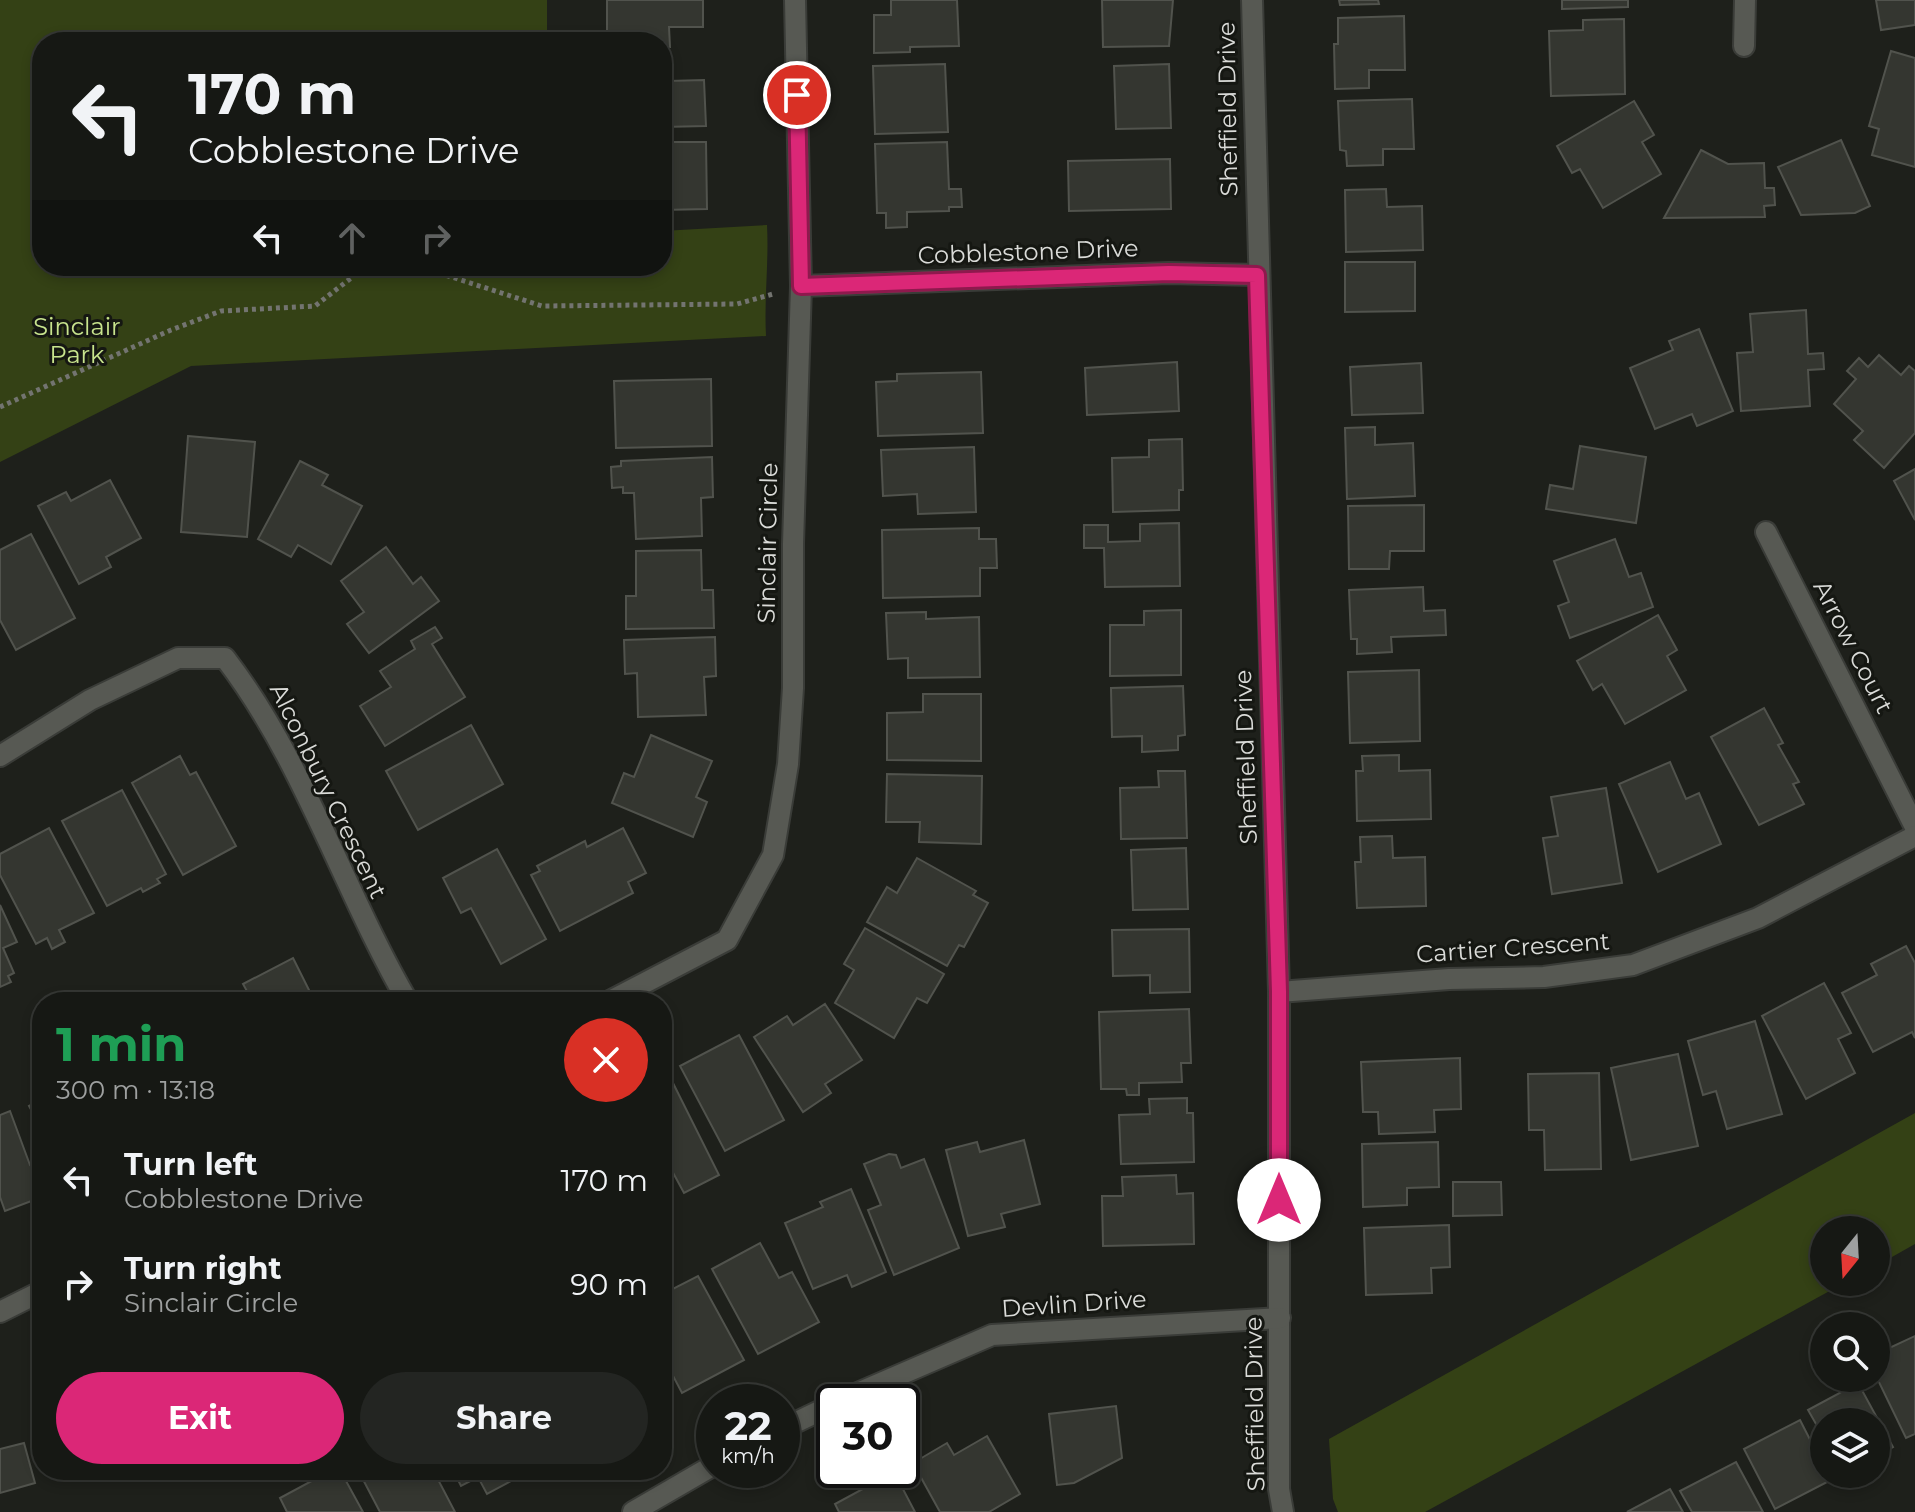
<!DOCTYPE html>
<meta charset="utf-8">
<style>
:root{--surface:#161814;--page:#232522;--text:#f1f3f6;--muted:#9ea0a0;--line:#353734;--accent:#db2777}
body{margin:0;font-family:Montserrat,sans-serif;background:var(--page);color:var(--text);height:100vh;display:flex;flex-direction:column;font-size:30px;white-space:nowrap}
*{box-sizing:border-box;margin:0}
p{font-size:26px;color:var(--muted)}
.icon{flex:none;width:44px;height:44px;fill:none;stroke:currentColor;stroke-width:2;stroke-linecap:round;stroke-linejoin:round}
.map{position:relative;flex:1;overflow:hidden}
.details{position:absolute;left:32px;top:992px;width:640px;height:488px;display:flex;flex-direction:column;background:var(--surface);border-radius:32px;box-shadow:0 4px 12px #0003,0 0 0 2px var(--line)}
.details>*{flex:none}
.banner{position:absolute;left:32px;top:32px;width:640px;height:244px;border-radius:32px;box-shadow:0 4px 12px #0003,0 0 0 2px var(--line);background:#161814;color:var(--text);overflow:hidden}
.needle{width:52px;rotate:198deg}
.buttons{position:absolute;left:1810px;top:1216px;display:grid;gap:16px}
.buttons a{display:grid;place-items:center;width:80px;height:80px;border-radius:50%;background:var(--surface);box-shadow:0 4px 12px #0003,0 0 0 2px var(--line);font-size:40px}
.speed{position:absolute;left:696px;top:1384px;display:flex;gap:16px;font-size:40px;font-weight:700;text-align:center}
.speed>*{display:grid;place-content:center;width:104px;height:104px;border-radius:50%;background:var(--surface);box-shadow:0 4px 12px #0003,0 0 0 2px var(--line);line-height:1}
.speed small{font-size:20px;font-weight:400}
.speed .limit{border:4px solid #111;border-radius:12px;background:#fff;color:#111}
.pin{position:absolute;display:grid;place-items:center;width:68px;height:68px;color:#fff;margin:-34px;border:4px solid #fff;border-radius:50%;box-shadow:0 2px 8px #0007}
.me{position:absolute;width:88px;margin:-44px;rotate:0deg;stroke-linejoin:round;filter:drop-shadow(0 0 6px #0008)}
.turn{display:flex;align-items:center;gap:28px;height:168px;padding:0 24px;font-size:36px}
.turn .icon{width:104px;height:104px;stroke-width:2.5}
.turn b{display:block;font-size:56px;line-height:68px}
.lanes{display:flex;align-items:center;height:76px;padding:0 24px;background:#0003;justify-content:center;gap:40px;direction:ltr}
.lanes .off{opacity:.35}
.round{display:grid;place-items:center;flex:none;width:84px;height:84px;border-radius:42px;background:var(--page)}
.summary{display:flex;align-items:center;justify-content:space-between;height:136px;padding:0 24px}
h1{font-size:48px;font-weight:700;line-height:60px;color:#1e9e55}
.primary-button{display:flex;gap:16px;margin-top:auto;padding:16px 24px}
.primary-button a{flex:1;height:92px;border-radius:48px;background:var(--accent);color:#fff;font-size:32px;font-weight:700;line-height:92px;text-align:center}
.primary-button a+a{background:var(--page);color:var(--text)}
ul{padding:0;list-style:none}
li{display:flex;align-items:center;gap:24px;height:104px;padding:0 24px}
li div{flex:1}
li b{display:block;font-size:30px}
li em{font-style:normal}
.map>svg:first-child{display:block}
</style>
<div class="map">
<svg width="1915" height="1512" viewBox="0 0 1915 1512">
<rect width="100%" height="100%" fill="#1e201b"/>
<g fill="#344115">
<path d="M 0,0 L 547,0 L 547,42 L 42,42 L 42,266 L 662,266 L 662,231 L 767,225 C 769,262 764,298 766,336 L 191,366 L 0,462 Z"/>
<polygon points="1915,1113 1915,1244 1876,1266 1876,1230 1824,1230 1824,1282 1846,1282 1425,1512 1338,1512 1333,1499 1329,1439"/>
</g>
<g fill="#343630" stroke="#51534d" stroke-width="2">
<polygon points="607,0 703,0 703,27 669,27 670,47 662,47 662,42 607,42"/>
<polygon points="891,0 957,0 959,46 910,47 910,52 874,53 874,15 891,15"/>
<polygon points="1102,0 1173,0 1169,46 1103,47"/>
<polygon points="1339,0 1378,0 1379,4 1340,5"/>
<polygon points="1562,0 1628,0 1628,7 1562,9"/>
<polygon points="1876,0 1915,0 1915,25 1881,30"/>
<polygon points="1404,16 1405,70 1369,70 1369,88 1335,89 1334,44 1338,44 1338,18"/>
<polygon points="1624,19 1625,94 1551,96 1549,31 1583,30 1583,20"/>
<polygon points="1891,51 1915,58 1915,167 1872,155 1879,129 1869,126"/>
<polygon points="662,61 668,61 668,81 704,80 706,126 662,127"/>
<polygon points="945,64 948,132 875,134 873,66"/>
<polygon points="1169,64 1171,128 1116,129 1114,66"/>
<polygon points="1412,99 1414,149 1383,149 1383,165 1347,166 1346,151 1340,150 1338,101"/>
<polygon points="1634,101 1654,135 1642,142 1661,174 1603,208 1580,169 1572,173 1557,146"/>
<polygon points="1841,140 1870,206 1855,213 1801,215 1778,167"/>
<polygon points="662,142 706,142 707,209 662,210"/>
<polygon points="947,142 949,189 961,189 962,207 949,207 949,211 907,212 907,227 886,228 886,213 877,213 875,144"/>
<polygon points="1701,150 1728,164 1764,163 1765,188 1774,188 1775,205 1764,206 1765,217 1664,218"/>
<polygon points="1170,159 1171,209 1069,211 1068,161"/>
<polygon points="1386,189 1387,207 1422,206 1423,250 1346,252 1345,190"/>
<polygon points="1345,262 1415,262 1415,311 1345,312"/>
<polygon points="1806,310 1808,354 1823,353 1824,369 1808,370 1810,406 1741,411 1737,353 1753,352 1750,314"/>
<polygon points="1699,329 1733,411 1697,426 1692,414 1655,429 1630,368 1673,350 1669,341"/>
<polygon points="1879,355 1901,375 1909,366 1915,371 1915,433 1884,468 1854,440 1863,431 1834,404 1856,379 1847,371 1859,358 1868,367"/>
<polygon points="1177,362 1179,411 1087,415 1085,368"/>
<polygon points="1421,363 1423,413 1352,415 1350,367"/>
<polygon points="981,372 983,433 878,436 876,382 897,381 897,374"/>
<polygon points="711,379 712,446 616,448 614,381"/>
<polygon points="1375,427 1375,445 1413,443 1415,496 1347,499 1345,428"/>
<polygon points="188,436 255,442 247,537 181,532"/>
<polygon points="1182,439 1183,490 1179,490 1179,510 1113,512 1112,458 1149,457 1149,440"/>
<polygon points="1580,446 1646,457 1636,523 1546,509 1550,485 1573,489"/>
<polygon points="974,447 976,512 918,514 917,494 883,496 881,450"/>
<polygon points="712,457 713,497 701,498 702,536 636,539 634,493 623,493 623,487 612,488 611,467 621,466 621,461"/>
<polygon points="300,461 328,475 322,485 362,506 331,564 298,545 291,557 258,539"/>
<polygon points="1915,469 1915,520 1894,481"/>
<polygon points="110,480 141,538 106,557 111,567 79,584 38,506 66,492 71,501"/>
<polygon points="1424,505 1424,551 1390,551 1389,569 1349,569 1348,506"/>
<polygon points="1179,523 1180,586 1105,587 1104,548 1084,548 1084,525 1108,525 1108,542 1140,541 1140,524"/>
<polygon points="979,528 979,539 996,539 997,568 980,568 980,596 883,598 882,530"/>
<polygon points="31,534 75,618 16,650 0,620 0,550"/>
<polygon points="1615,539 1629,577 1641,573 1653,607 1570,638 1558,606 1569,602 1554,561"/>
<polygon points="386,547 413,584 421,577 439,601 369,653 347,624 364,612 341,581"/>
<polygon points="701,550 702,590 713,590 714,628 626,629 626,596 636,596 636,551"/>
<polygon points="1423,587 1424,611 1445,610 1446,635 1391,637 1392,652 1357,654 1357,639 1351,639 1349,590"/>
<polygon points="1181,610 1181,675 1110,676 1110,625 1144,625 1144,611"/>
<polygon points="926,612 926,619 979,617 980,677 908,678 908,658 888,659 886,613"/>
<polygon points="1658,615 1677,650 1667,656 1686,690 1625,724 1602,684 1593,690 1577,661"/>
<polygon points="435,627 442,638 432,644 465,697 385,746 360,706 391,687 380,671 415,649 411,641"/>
<polygon points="715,637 716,676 704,677 706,715 638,717 637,673 625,674 624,640"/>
<polygon points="1419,670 1420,741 1350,743 1348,672"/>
<polygon points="1183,686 1185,735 1178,736 1178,750 1142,752 1142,736 1112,737 1111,688"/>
<polygon points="923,694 981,694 981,761 887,760 887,713 923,712"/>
<polygon points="1764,708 1783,743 1778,745 1799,782 1793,784 1804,804 1759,825 1711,737"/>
<polygon points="471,725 503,784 418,830 386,771"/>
<polygon points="651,735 712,761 696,797 707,802 693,837 612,803 624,773 634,777"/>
<polygon points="1399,755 1399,771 1430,770 1431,819 1357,821 1356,771 1363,771 1362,756"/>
<polygon points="180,756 190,775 196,772 236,846 183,875 132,783"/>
<polygon points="1670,762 1686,799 1699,793 1721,844 1658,872 1619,784"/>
<polygon points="1158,771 1185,771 1187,838 1121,839 1120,788 1159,787"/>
<polygon points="887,774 982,776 981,844 919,842 920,822 886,822"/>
<polygon points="1606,788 1622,883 1552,894 1543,838 1558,836 1551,797"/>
<polygon points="122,790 166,874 157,879 160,883 143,892 141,888 107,906 62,821"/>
<polygon points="49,828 94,913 59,930 65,942 52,949 47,938 36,944 0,875 0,854"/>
<polygon points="623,828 646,873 628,882 633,893 560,931 531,875 540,871 537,866 585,841 587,847"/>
<polygon points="1392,836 1393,858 1425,857 1426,906 1357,908 1355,862 1361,862 1360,837"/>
<polygon points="1186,848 1188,909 1133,910 1131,850"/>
<polygon points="497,849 546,939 501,964 471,908 461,913 443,878"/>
<polygon points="917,858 976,891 973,895 988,903 964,947 959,945 947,966 867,922 887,887 897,893"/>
<polygon points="0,905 17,942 3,948 14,973 8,976 11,982 0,987"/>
<polygon points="865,928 944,974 927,1003 917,998 894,1038 835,1003 854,970 844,964"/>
<polygon points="1189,929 1190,992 1150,993 1150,975 1113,976 1112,930"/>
<polygon points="1906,946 1915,963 1915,1038 1912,1032 1873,1052 1842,993 1877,975 1871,964"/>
<polygon points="293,958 315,1002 253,1002 243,984"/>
<polygon points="1824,983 1851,1033 1838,1039 1855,1073 1806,1099 1762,1016"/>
<polygon points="825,1004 862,1060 825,1084 831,1093 803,1112 754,1037 787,1016 793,1025"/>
<polygon points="1189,1009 1191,1063 1181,1063 1182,1082 1139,1083 1139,1095 1127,1095 1126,1089 1101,1089 1099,1012"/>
<polygon points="1755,1021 1782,1114 1727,1129 1716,1091 1703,1095 1688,1041"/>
<polygon points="739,1035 784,1120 725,1151 680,1066"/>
<polygon points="1678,1054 1698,1146 1631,1160 1611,1068"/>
<polygon points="1460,1058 1461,1109 1434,1110 1435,1132 1379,1134 1378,1112 1363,1112 1361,1062"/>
<polygon points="665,1067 719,1175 684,1193 671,1169 666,1172 671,1182 662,1186"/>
<polygon points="1599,1073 1601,1169 1545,1170 1544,1130 1529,1130 1528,1074"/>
<polygon points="1187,1098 1187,1113 1193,1113 1194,1162 1121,1164 1119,1115 1150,1114 1149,1099"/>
<polygon points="42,1099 42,1130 29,1106"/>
<polygon points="10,1111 30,1165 35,1163 42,1182 42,1197 5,1211 0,1197 0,1115"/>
<polygon points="1024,1140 1040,1204 1001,1214 1005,1227 968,1236 946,1150 977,1142 980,1152"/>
<polygon points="1438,1142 1439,1187 1407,1188 1407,1205 1363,1207 1362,1144"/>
<polygon points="889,1154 896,1155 901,1168 924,1159 959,1248 894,1275 868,1210 881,1205 864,1164"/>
<polygon points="1176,1175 1177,1194 1193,1193 1194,1244 1103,1246 1102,1196 1123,1196 1122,1177"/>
<polygon points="1453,1182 1501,1182 1502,1215 1453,1216"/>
<polygon points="851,1189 886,1272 852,1287 847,1275 813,1289 785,1223 823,1207 820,1202"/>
<polygon points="1449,1225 1450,1267 1431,1268 1432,1293 1366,1295 1364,1228"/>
<polygon points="760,1243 779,1278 792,1272 819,1322 758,1354 712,1269"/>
<polygon points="698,1276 744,1360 682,1393 662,1355 662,1338 668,1335 662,1324 662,1289 667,1287 669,1291"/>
<polygon points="1915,1336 1915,1434 1906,1438 1876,1376 1876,1359 1887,1353 1885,1350"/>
<polygon points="1858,1383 1893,1447 1876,1456 1876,1422 1824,1422 1824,1438 1808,1410"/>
<polygon points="1116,1406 1122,1458 1074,1483 1057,1485 1049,1414"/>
<polygon points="1800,1420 1824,1467 1824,1474 1831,1480 1775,1509 1744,1449"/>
<polygon points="987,1436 1020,1494 989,1512 940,1512 913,1463 947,1443 954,1455"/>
<polygon points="24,1443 35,1483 0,1493 0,1449"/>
<polygon points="1736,1462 1763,1512 1692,1512 1680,1491"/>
<polygon points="332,1470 340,1470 363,1512 287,1512 280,1498"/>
<polygon points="358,1470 433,1470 455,1512 380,1512"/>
<polygon points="453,1470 525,1470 526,1473 487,1494 478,1477 461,1486"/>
<polygon points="894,1472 915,1512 839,1512 835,1504"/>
<polygon points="1670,1489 1683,1512 1627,1512"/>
</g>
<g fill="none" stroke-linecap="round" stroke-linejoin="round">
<g stroke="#3a3c38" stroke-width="24">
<g id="minor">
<polyline points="1252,0 1279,992 1279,1489 1283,1512"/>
<polyline points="1744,46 1745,0"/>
<polyline points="801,286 1169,273 1257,275"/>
<polyline points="1766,532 1915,827"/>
<path d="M 0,756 L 90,700 L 178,658 L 225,658 C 304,761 343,890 408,1002"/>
<polyline points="1279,992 1449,979 1544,977 1633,965 1758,918 1915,836"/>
<polyline points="608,1002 727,940 773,855 788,764 793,688 793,544 801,286 795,0"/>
<polyline points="0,1312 42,1291"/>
<polyline points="837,1402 992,1335 1280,1318"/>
<polyline points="782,1429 834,1404"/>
<polyline points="633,1512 714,1465"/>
</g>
</g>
<polyline stroke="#737470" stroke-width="5" stroke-dasharray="4 4" stroke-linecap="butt" points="0,407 171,330 221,311 315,306 364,268 436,272 542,306 737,304 773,294"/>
<use href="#minor" stroke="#575953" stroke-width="20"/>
</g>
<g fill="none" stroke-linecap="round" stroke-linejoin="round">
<g stroke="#8e194d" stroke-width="20">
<polyline id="route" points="797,95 801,286 1169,273 1257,275 1279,992 1279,1200"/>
</g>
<use href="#route" stroke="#db2777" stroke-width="14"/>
</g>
<g text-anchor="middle" stroke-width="6" stroke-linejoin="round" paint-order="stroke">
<g font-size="24" fill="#dadbd8" stroke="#151712">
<text transform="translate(1228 109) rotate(-91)" y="8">Sheffield Drive</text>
<text transform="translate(1028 252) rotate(-2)" y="8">Cobblestone Drive</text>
<text transform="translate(768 543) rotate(-89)" y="8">Sinclair Circle</text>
<text transform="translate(1853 647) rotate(63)" y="8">Arrow Court</text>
<text transform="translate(1246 757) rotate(-92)" y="8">Sheffield Drive</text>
<text transform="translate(328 791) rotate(64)" y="8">Alconbury Crescent</text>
<text transform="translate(1513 948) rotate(-4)" y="8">Cartier Crescent</text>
<text transform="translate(1074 1304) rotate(-4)" y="8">Devlin Drive</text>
<text transform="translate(1255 1404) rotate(-91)" y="8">Sheffield Drive</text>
</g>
<g font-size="24" fill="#c8e48d" stroke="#151712">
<text x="77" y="335">Sinclair<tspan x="77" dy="28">Park</tspan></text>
</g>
</g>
</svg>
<div class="buttons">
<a><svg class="needle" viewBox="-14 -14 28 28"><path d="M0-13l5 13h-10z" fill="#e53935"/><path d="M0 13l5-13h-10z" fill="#9ea0a0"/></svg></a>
<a><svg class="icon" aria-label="search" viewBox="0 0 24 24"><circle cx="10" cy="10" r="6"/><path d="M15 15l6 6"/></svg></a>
<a><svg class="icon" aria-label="layers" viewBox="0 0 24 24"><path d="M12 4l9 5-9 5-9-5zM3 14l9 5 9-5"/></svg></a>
</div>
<div class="speed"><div>22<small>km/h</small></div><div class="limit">30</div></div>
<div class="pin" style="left:797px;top:95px;background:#d93025"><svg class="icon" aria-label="arrive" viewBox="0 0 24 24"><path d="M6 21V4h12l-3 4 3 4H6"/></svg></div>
<svg class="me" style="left:1279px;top:1200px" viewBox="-20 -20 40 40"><circle r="19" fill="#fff"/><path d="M0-13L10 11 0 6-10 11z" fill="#db2777"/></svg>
<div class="banner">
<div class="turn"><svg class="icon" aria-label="left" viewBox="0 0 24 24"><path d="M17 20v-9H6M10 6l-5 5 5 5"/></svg><div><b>170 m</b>Cobblestone Drive</div></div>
<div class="lanes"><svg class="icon" aria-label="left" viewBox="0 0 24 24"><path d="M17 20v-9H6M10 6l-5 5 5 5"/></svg><svg class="icon off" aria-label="ahead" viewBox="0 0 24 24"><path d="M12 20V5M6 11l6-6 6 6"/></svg><svg class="icon off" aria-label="right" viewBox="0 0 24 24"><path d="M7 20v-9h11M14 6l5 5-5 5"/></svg></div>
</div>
<section class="details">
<div class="summary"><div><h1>1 min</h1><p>300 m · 13:18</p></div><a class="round" style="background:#d93025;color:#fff"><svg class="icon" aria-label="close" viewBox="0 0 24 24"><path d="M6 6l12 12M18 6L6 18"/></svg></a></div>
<ul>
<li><svg class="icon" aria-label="left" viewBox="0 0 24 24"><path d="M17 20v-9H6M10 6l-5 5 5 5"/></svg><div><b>Turn left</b><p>Cobblestone Drive</p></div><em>170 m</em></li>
<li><svg class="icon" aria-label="right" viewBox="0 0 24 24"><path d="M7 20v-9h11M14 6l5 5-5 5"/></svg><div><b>Turn right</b><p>Sinclair Circle</p></div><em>90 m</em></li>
</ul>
<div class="primary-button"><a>Exit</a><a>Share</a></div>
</section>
</div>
